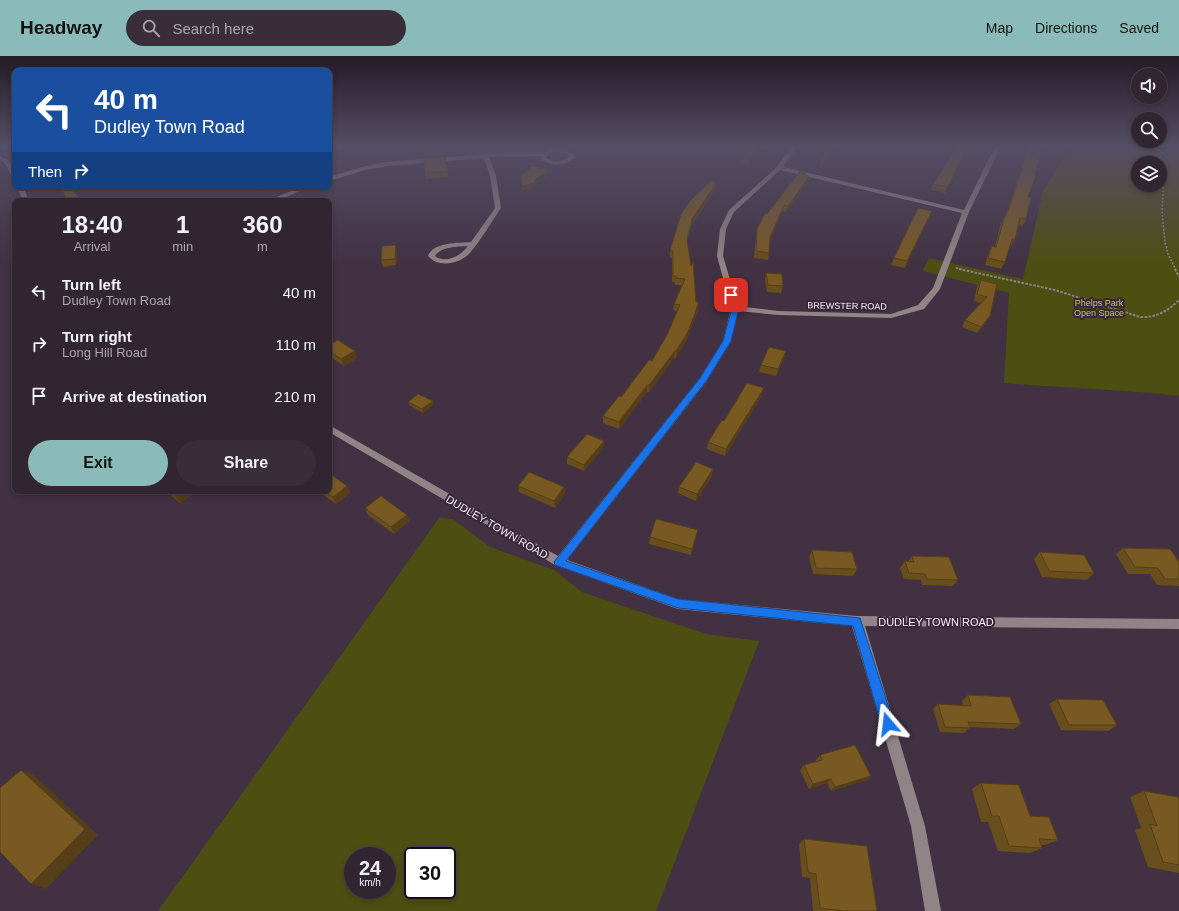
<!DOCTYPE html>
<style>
:root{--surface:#312532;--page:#392d3a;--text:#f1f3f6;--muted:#a8a5ac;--line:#4c424d;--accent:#8bbbb9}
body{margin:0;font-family:Helvetica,sans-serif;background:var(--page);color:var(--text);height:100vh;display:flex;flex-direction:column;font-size:15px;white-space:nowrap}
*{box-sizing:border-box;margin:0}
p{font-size:13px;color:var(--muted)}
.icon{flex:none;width:22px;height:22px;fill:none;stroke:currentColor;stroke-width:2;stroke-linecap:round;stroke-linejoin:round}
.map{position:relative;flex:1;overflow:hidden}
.side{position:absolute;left:12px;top:142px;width:320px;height:296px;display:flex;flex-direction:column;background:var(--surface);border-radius:8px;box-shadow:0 2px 6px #0003,0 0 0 1px var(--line)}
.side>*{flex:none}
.banner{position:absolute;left:12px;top:12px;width:320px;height:122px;border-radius:8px;box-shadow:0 2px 6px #0003,0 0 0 1px var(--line);background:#1a4fa0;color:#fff;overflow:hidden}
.buttons{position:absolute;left:1131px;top:12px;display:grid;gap:8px}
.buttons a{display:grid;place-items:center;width:36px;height:36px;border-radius:50%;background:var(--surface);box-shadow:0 2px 6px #0003,0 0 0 1px var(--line);font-size:20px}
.speed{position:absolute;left:344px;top:791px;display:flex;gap:8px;font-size:20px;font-weight:700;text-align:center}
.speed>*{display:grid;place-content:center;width:52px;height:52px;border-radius:50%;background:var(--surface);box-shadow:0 2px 6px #0003,0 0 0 1px var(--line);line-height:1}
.speed small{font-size:10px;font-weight:400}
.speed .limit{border:2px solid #111;border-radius:6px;background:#fff;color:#111}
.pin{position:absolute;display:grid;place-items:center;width:34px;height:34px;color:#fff;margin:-17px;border-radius:8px;box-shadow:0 2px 6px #0006}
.me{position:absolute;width:44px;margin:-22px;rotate:343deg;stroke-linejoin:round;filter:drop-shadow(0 0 3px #0008)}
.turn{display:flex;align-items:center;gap:14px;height:84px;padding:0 16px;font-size:18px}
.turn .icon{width:52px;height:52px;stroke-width:2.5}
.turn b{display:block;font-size:28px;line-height:34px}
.then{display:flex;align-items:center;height:38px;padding:0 16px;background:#0003;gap:8px;font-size:15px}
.eta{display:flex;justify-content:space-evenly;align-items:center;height:68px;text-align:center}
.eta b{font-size:24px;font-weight:600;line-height:28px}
.cta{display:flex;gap:8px;margin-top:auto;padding:8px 16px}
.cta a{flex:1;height:46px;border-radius:24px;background:var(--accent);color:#111;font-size:16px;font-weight:600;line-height:46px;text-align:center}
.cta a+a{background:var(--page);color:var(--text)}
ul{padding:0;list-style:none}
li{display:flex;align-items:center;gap:12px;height:52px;padding:0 16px}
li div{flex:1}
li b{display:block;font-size:15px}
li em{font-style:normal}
header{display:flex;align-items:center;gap:24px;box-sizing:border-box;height:56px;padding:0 20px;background:var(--accent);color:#111}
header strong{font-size:19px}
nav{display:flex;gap:22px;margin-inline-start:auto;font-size:14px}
.search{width:280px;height:36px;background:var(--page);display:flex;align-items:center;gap:10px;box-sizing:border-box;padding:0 14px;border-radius:22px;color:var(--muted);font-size:15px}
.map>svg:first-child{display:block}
</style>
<header>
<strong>Headway</strong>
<div class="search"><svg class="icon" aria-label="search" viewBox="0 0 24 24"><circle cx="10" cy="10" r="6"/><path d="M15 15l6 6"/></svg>Search here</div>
<nav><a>Map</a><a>Directions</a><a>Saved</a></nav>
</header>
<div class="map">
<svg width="1179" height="855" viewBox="0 0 1179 855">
<rect width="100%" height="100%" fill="#413143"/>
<g fill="#4d4e12" fill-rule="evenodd">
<path d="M 1071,90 L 1179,90 L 1179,340 C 1121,333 1063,332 1004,327 L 1009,237 L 923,215 L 929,202 L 1023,223 L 1043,135 ZM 1138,107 L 1160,107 L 1160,129 L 1138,129 Z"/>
<path d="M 439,462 L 453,463 L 490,491 L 554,514 L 582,536 L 706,578 L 759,585 L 656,855 L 158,855 ZM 353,800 L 387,800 L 387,834 L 353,834 ZM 413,800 L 447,800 L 447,834 L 413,834 Z"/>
</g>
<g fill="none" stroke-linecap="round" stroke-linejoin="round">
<polyline stroke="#13717f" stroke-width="3" points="13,92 15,92"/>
<g stroke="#8f8190" stroke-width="1.5" stroke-dasharray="2 1.5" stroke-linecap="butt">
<polyline points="1157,90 1164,114 1162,156 1165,186 1168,198 1176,214"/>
<polyline points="956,212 964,214"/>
</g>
<g stroke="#8f8190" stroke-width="2" stroke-dasharray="2.5 1.5" stroke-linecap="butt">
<path d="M 959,213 L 1055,234 L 1140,261 C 1156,262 1168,255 1179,244"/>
<polyline points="1175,213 1179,221"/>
</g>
<g fill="#918486" fill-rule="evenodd">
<path d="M 792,90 L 798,90 L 783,111 L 964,154 L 995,90 L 1001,90 L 969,156 L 940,233 L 924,253 L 891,262 L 778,259 L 738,255 L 731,285 L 706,326 L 567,504 L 678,543 L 857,560 L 1179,563 L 1179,573 L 865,570 L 925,770 L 941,855 L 925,855 L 911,770 L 852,570 L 678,553 L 555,509 L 329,376 L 329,369 L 558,500 L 700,322 L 723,285 L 731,252 L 717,200 L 720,173 L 729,154 L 777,111 ZM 780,114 L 962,157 L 933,232 L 918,249 L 891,258 L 778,255 L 738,250 L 723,200 L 726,173 L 734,156 Z"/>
<path d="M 560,92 L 573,97 L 575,101 C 566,111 550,111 540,102 L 542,100 L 489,101 L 496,120 L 501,152 C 492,165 480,186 469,198 C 459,208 438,212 428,200 C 433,186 458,187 471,186 L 495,152 L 490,120 L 484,102 L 387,110 L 365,114 L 329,125 L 329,121 L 362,111 L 387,106 L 508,96 L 544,96 L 545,95 ZM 560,96 L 569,99 L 569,101 C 562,106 554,107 546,102 L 549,97 ZM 468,190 C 461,200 445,208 435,200 C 442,190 457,191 468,190 Z"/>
<path d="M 0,100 C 11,104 15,111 15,123 C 7,118 10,109 0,104 Z"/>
<polygon points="17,131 36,131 25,135 29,145 23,145"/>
<polygon points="301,131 310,131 276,145 267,145"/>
</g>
</g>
<g fill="#684d1d">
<polygon points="444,90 445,100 424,101 423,95"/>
<polygon points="749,90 765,90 748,109 742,105 743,98"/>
<polygon points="838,90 821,112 820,111 821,105"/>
<polygon points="1028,90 1044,90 1041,97 1028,141 1026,163 1023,170 1018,169 1015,183 1011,190 1009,190 1005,206 1001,213 985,209 989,196 992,190 995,190 1000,170 1007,156"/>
<polygon points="445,101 449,121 426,123 425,117"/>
<polygon points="955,116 945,137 931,134 933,128"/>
<polygon points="808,127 786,156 782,155 770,184 769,197 768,204 754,202 756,180 757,173 767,158"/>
<polygon points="254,131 275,131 261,136"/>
<polygon points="715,134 691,170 687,185 696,246 698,253 687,283 676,302 674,302 649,336 647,336 619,373 603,367 603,360 621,341 652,305 667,279 677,255 673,254 674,248 682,229 675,229 675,227 672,226 672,202 670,202 670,195"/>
<polygon points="932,155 905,212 891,209 894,202"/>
<polygon points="397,196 396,209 383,211 381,204"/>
<polygon points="766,217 783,230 781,237 767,236 765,224"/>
<polygon points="981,224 997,228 986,267 977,277 962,271 965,264 981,247 974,245 977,231"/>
<polygon points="329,289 355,295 357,302 344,310 329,300"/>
<polygon points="786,295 784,302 776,320 759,316 761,309"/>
<polygon points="762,339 725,400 707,393 708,386 724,365"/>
<polygon points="433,345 433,349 423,357 409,349 408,346"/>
<polygon points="604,385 603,392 584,415 567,408 567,401"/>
<polygon points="712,420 696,445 678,437 679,431"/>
<polygon points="347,430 350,437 336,448 318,435 329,435"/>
<polygon points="518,430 564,431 565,438 555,452 519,436"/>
<polygon points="167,435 197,435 180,447 170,438"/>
<polygon points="365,452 407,459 409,465 394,478 368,459"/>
<polygon points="698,474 691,499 649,488 650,481"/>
<polygon points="1123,492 1179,506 1179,530 1157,529 1150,518 1128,518 1116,498"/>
<polygon points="812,494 857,513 853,520 813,518 809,501"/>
<polygon points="1040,496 1094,517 1087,524 1042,521 1034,503"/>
<polygon points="912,500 958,524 953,530 922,529 921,524 904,523 900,512 905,505 908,505"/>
<polygon points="968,639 1021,668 1014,673 970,671 964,677 940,676 933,653 938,648 963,650 962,645"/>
<polygon points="1057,643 1117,669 1108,675 1061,674 1049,648"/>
<polygon points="820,699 871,720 867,724 831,735 827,727 809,733 800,714 804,709 816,705 816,704"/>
<polygon points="981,727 1030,760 1058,784 1045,789 1041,789 1042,792 1030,797 998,795 988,766 981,766 972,733"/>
<polygon points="1144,735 1179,744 1179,817 1148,811 1135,774 1141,772 1130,741"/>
<polygon points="804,783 877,855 813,855 810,822 802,821 799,788"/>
</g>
<g fill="#553e18">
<polygon points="760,90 765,90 748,109 749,103"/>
<polygon points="835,90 838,90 821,112 823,106"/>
<polygon points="969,90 970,90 955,116 945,137 958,110"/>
<polygon points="548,114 549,119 535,129 535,132 522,135 522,130 534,125"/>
<polygon points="809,121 808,127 786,156 788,150"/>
<polygon points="716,128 715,134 691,170 686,190 687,183 692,163"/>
<polygon points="259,131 275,131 261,136"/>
<polygon points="784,149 782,155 769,188 770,181"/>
<polygon points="932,155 929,161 905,212 907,205"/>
<polygon points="396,189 397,196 396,209 395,203"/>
<polygon points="699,246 698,253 687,283 676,302 676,295"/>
<polygon points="990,260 986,267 977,277 981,271"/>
<polygon points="355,295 357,302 344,310 341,303"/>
<polygon points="675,295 674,302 649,336 649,329"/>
<polygon points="786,295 784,302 776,320 778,313"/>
<polygon points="647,329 647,336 619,373 619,366"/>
<polygon points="764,332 762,339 725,400 726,393"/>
<polygon points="433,345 433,349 423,357 422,353"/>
<polygon points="604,385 603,392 584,415 584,409"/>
<polygon points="713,413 712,420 696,445 697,438"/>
<polygon points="347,430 350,437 336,448 333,441"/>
<polygon points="564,431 565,438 555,452 554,445"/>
<polygon points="182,435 197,435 180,447 175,440"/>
<polygon points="407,459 409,465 394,478 391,471"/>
<polygon points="698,474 696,481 691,499 692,493"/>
<polygon points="21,714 35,720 98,779 46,833 31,828"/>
<polygon points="871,720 867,724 831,735 835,731"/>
<polygon points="831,723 827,727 809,733 813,728"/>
</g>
<g fill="#795922" stroke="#553e18">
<polygon points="423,90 444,90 444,94 423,95"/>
<polygon points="749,90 760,90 749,103 743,98"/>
<polygon points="827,90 835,90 823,106 821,105"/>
<polygon points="957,90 969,90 958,110 948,131 933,128"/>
<polygon points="1029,90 1044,90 1041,97 1035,118 1036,119 1028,141 1031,142 1026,163 1020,162 1015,183 1012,183 1005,206 988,202 992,190 996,191 1004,163 1010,150"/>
<polygon points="445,101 448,115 425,117 424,102"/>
<polygon points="532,110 548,114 534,125 535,127 522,130 521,119"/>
<polygon points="801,114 809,121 788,150 784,149 770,181 769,197 756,195 757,173 765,157 767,158"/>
<polygon points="712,124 716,128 692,163 687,183 691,210 693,205 696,246 699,246 688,276 676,295 675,295 649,329 647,329 619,366 603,360 619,340 621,341 649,304 652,305 667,279 680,249 674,248 685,223 676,222 676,220 673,220 673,195 670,195 681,158 690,145"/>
<polygon points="61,131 70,131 82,145 67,145"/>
<polygon points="918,152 932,155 907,205 894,202"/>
<polygon points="396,189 395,203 381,204 382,190"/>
<polygon points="766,217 782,218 783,230 768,229"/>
<polygon points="981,224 997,228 990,260 981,271 965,264 987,241 977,238"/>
<polygon points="338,284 355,295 341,303 329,295 329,289"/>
<polygon points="769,291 786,295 778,313 761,309"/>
<polygon points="747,327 764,332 726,393 708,386 722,364 724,365"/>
<polygon points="418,338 433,345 422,353 408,346"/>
<polygon points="587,378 604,385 584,409 567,401"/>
<polygon points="696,406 713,413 697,438 679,431"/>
<polygon points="529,416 564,431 554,445 518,430"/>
<polygon points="329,417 347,430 333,441 324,435 329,435"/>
<polygon points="169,435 182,435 175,440"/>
<polygon points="381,440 407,459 391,471 365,452"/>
<polygon points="656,463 698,474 692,493 650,481"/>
<polygon points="1123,492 1170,493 1179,506 1179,523 1165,523 1158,512 1135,511"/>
<polygon points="812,494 852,496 857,513 816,512"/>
<polygon points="1040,496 1084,499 1094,517 1049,515"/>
<polygon points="912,500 949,501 958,524 927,523 925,518 909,517 905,505 914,506"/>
<polygon points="968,639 1010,641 1021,668 968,666 970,672 945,671 938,648 971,650"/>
<polygon points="1057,643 1103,644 1117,669 1069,669"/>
<polygon points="855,689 871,720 835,731 831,723 813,728 804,709 822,704 820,699"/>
<polygon points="21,714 85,773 31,828 0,796 0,732"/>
<polygon points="981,727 1019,729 1030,760 1049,761 1058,784 1039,783 1042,792 1009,790 999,760 992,760"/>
<polygon points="1144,735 1178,741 1179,744 1179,809 1163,806 1150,768 1157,770"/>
<polygon points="804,783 867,790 877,855 845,855 820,852 816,818 808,816"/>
</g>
<linearGradient id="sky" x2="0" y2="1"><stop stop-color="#241b25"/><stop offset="0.43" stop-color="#544e66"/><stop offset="1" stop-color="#544e66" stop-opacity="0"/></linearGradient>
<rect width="1179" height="209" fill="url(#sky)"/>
<polygon fill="#1a73e8" stroke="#114b97" points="729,238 735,239 739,252 731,285 707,324 566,505 678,543 860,562 894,668 892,672 888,673 883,672 881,668 853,570 678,552 555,509 554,506 700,322 723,285 732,252 728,239"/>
<g text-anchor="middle" stroke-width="4" stroke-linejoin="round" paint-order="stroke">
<g font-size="9" fill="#c7c95b" stroke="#372738">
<text x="1099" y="250">Phelps Park<tspan x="1099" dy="10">Open Space</tspan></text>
</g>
<g font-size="9" fill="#faeffa" stroke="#372738">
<text transform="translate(847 250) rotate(1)" y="3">BREWSTER ROAD</text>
</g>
<g font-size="11" fill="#faeffa" stroke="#372738">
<text transform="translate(497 471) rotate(30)" y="4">DUDLEY TOWN ROAD</text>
<text x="936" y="570">DUDLEY TOWN ROAD</text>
</g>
</g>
</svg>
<div class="buttons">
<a><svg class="icon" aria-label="sound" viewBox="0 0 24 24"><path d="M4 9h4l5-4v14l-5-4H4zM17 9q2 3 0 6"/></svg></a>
<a><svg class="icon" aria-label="search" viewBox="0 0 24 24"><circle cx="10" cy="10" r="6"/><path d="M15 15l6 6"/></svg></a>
<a><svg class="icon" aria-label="layers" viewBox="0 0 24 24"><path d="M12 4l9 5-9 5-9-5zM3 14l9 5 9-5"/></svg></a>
</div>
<div class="speed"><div>24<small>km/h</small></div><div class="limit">30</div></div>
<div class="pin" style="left:731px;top:239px;background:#d93025"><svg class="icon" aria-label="arrive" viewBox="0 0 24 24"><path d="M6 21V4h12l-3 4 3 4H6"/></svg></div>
<svg class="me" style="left:888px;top:668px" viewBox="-20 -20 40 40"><path d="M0-17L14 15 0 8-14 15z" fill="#1a73e8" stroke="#fff" stroke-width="4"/></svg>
<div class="banner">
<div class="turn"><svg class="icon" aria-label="left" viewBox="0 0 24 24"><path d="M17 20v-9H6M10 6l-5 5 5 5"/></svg><div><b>40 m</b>Dudley Town Road</div></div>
<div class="then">Then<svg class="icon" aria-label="right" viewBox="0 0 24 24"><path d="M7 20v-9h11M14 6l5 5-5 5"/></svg></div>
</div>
<section class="side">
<div class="eta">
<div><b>18:40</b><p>Arrival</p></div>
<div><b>1</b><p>min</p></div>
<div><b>360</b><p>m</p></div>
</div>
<ul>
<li><svg class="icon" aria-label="left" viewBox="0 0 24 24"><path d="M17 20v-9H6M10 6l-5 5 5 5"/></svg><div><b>Turn left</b><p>Dudley Town Road</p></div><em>40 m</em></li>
<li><svg class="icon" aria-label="right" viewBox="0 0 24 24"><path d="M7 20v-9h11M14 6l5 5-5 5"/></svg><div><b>Turn right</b><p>Long Hill Road</p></div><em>110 m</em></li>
<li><svg class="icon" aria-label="arrive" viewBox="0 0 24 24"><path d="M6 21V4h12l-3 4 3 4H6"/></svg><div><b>Arrive at destination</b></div><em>210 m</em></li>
</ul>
<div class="cta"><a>Exit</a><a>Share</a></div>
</section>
</div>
